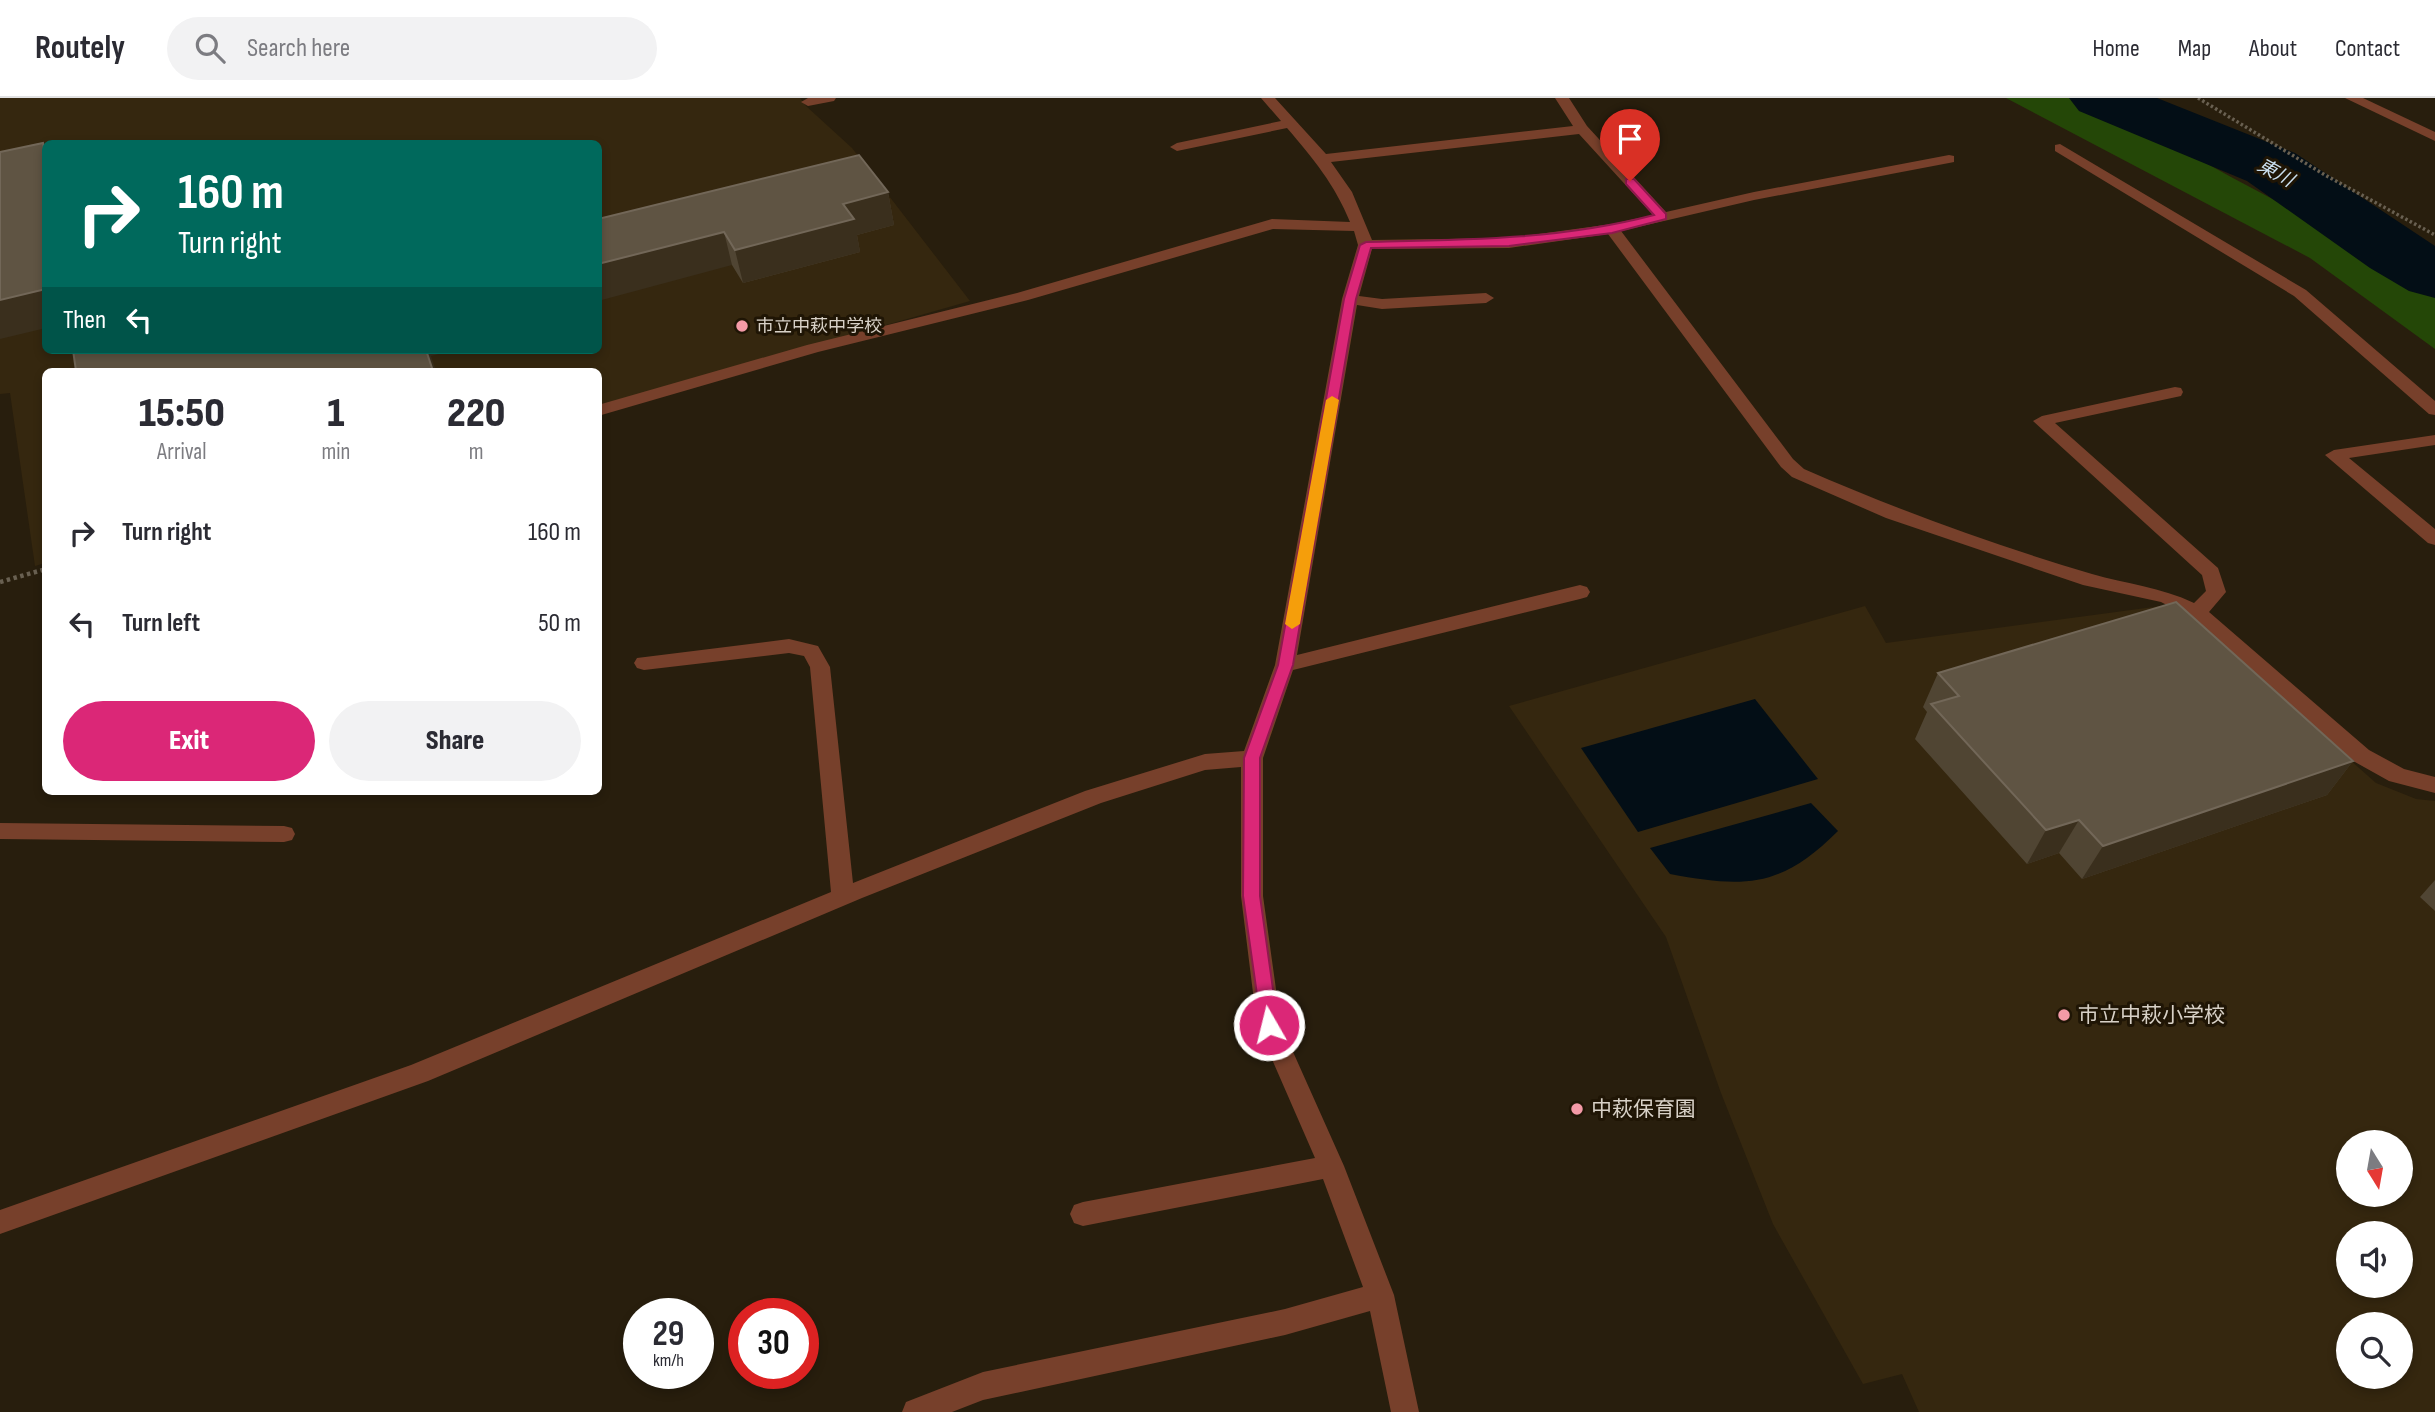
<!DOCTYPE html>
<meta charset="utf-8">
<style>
:root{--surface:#fff;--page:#f2f2f3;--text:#2b2b33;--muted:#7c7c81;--line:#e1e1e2;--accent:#db2777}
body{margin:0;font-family:"Sofia Sans Condensed","Noto Sans JP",sans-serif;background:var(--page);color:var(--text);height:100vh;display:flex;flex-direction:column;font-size:26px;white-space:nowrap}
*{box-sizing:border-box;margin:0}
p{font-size:23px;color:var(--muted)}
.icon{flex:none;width:38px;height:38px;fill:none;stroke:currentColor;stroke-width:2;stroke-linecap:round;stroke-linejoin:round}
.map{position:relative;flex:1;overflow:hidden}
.details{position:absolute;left:42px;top:270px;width:560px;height:427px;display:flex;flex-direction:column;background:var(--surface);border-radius:10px;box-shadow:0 4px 10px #0003}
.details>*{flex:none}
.top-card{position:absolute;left:42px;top:42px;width:560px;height:214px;border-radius:10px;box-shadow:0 4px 10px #0003;background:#00695c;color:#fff;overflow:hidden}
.needle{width:46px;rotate:169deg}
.buttons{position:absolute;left:2336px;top:1032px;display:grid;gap:14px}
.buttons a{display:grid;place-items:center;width:77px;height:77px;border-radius:50%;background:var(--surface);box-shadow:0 4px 10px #0003;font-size:35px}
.speed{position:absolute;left:623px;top:1200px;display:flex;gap:14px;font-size:35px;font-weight:700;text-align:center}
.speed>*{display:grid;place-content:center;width:91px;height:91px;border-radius:50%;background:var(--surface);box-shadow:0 4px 10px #0003;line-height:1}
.speed small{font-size:18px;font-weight:400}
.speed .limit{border:10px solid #d22;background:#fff;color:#111}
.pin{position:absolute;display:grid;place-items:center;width:60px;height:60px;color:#fff;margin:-72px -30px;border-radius:50% 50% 50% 0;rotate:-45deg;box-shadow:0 0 7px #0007}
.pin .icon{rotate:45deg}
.me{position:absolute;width:77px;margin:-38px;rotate:352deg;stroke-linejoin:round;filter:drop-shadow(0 0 5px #0008)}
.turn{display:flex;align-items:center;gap:24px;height:147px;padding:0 21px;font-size:32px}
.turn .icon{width:91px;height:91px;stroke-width:2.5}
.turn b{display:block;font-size:49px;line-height:60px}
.then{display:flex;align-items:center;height:66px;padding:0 21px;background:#0003;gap:14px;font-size:26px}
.eta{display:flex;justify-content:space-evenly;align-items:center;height:119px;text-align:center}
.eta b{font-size:42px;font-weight:800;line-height:49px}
.primary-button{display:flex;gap:14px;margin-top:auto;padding:14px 21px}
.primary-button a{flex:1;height:80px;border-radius:42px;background:var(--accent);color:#fff;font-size:28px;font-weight:800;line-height:80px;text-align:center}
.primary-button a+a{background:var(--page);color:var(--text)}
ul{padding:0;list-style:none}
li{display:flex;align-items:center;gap:21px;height:91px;padding:0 21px}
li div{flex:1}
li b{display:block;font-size:26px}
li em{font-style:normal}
header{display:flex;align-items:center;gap:42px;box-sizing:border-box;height:98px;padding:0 35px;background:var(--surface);border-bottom:2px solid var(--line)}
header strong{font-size:33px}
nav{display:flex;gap:38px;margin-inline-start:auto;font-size:24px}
.search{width:490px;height:63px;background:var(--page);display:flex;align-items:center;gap:18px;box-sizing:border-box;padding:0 24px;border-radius:38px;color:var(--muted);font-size:26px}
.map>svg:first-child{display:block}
</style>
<header>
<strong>Routely</strong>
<div class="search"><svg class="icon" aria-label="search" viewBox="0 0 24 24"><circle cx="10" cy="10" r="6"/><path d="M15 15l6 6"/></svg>Search here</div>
<nav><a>Home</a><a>Map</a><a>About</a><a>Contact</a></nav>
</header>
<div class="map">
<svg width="2435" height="1314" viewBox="0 0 2435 1314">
<rect width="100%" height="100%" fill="#281e0d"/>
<g fill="#35270f" fill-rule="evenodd">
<path d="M 0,0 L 800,0 L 806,8 L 852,50 L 970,203 L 599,309 L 598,273 L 46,273 L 45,465 L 35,468 L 10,295 L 0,296 ZM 46,46 L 598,46 L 598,252 L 46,252 Z"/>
<path d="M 1865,508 L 1886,545 L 2161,508 L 2228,554 L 2376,685 L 2416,701 L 2435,703 L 2435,1314 L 1919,1314 L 1902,1276 L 1863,1286 L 1773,1126 L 1721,995 L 1666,839 L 1509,608 ZM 2348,1045 L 2401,1045 L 2401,1097 L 2348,1097 ZM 2348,1136 L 2401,1136 L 2401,1188 L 2348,1188 ZM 2348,1227 L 2401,1227 L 2401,1279 L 2348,1279 Z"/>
</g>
<polygon fill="#244707" points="2006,0 2089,0 2231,79 2435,187 2435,251 2310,160"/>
<g fill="#030e16">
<polygon points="1755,601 1818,681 1638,734 1581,650"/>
<path d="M 1811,705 L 1838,733 C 1781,790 1745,790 1670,776 L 1650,750 Z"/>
</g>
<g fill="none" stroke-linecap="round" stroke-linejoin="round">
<polygon fill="#030e16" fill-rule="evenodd" points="2069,0 2157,0 2295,55 2435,148 2435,200 2409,193 2370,170 2247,83 2079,13"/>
<polyline stroke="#696051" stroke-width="3.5" stroke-dasharray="2.5 2.5" stroke-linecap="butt" points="2198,0 2325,77 2435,137"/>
<polyline stroke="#696051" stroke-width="4.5" stroke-dasharray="3.5 3.5" stroke-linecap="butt" points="0,484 46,471"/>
<g fill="#77402b" fill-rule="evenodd">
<polygon points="836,0 834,3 808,8 801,4 808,0"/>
<path d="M 1261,0 L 1275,0 L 1326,56 L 1573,28 L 1555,0 L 1569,0 L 1587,28 L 1666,114 L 1754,94 L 1949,57 L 1954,58 L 1954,64 L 1949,65 L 1754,102 L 1621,133 L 1793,361 L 1804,371 C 1898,412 1994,447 2092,476 C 2126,486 2161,489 2194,505 L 2206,493 L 2202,477 L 2033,323 L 2042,318 L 2175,289 L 2181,290 L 2183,294 L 2181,298 L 2055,325 L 2218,470 L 2226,494 L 2209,514 L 2369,652 L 2404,671 L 2435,679 L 2435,695 L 2389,683 L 2355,664 L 2190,519 L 2161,504 L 2083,487 L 1886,420 L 1792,379 L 1781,369 L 1608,136 L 1509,150 L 1372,151 L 1359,198 L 1382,201 L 1486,195 L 1494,200 L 1486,205 L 1382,211 L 1357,207 L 1297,557 L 1580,487 L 1587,489 L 1590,494 L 1587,499 L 1580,501 L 1293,572 L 1263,660 L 1263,798 L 1281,927 L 1344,1068 L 1394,1197 L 1419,1314 L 1391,1314 L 1370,1213 L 1285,1237 L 983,1302 L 952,1314 L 902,1314 L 906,1304 L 983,1274 L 1285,1211 L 1363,1189 L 1323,1081 L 1083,1128 L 1074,1125 L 1070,1116 L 1074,1107 L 1083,1104 L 1315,1060 L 1257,927 L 1241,798 L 1241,669 L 1205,672 L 1101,705 L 862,800 L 428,983 L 0,1136 L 0,1112 L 411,967 L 831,794 L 810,569 L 804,558 L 789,555 L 644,572 L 637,570 L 634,565 L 637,560 L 789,541 L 818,548 L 830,569 L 853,785 L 1085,693 L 1205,656 L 1244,653 L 1275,567 L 1342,201 L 1358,147 L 1354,133 L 1273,131 L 1028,202 L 818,254 L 598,318 L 598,307 L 807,247 L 1017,195 L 1272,121 L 1350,124 C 1335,87 1313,60 1287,30 L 1177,53 L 1170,49 L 1177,45 L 1281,23 ZM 1579,36 L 1653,117 L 1612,126 L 1509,140 L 1372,142 L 1352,94 L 1331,64 Z"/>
<polygon points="2345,0 2363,0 2435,34 2435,43"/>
<polygon points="2060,46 2306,192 2435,303 2435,317 2429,316 2294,198 2055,53 2055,47"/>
<polygon points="2435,337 2435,347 2349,360 2435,431 2435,447 2428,445 2325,357 2334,352"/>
<polygon points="0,725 284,728 292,730 295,736 292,742 284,744 0,741"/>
</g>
</g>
<g fill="#504533">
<polygon points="888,94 894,127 857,137 860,154 743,185 732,167 598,121"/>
<polygon points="1938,575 2353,663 2327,697 2082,781 2059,755 2027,766 1915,641 1927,614 1923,609"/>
<polygon points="2435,782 2435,813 2420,799"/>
</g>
<g fill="#3a2f1d">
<polygon points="888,94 894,127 857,137 860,154 743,185 735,152 843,106"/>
<polygon points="724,134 732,167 598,203 598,166"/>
<polygon points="46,191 46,230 0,241 0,202"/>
<polygon points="426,252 455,252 431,258 436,273 433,273"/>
<polygon points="2353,663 2327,697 2082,781 2103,748"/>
<polygon points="2079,722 2059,755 2027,766 2046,732"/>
</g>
<g fill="#5f5443" stroke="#726758" stroke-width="2">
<polygon points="43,45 46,63 46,191 0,202 0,54"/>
<polygon points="859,57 888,94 843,106 854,121 735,152 724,134 598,166 598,121"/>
<polygon points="73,252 426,252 433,273 76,273"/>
<polygon points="2176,504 2353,663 2103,748 2079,722 2046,732 1931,606 1959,598 1938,575"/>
</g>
<path fill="#db2777" stroke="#8e194d" stroke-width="2" d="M 1626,81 L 1634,81 L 1666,116 L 1666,121 L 1612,135 L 1509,148 L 1371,150 L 1356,201 L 1293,567 L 1260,660 L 1260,798 L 1278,927 L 1275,932 L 1269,935 L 1262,932 L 1243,798 L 1244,660 L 1278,567 L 1344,201 L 1360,147 L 1366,144 C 1463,142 1559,142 1654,117 L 1626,86 Z"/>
<polygon fill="#f59e0b" points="1332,298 1339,302 1300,526 1292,531 1285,526 1326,302"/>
<g fill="#f49aa7" stroke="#1f1505" stroke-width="2.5">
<circle cx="742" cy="228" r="7"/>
<circle cx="2064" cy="917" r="7"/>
<circle cx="1577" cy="1011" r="7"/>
</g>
<g text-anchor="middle" stroke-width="6" stroke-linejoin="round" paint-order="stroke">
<g font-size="18" fill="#d8d1c7" stroke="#1f1505" text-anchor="start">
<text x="756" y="234">市立中萩中学校</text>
</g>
<g font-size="19" font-style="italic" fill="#c9deee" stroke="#1f1505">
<text transform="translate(2276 74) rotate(29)" y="7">東川</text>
</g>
<g font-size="21" fill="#d8d1c7" stroke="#1f1505" text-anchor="start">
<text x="2078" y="924">市立中萩小学校</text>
<text x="1591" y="1018">中萩保育園</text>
</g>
</g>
</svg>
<div class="buttons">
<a><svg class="needle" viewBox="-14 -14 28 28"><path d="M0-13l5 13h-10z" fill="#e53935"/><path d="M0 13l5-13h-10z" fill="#7c7c81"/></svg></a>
<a><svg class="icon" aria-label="sound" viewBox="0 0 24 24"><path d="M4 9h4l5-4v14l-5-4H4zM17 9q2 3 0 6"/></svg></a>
<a><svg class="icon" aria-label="search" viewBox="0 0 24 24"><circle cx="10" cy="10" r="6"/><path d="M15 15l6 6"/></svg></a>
</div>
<div class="speed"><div>29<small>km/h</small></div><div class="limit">30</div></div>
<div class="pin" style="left:1630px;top:83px;background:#d93025"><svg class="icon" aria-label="arrive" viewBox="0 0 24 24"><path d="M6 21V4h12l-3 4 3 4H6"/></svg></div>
<svg class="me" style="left:1269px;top:927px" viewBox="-20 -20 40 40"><circle r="17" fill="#db2777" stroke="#fff" stroke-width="3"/><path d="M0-11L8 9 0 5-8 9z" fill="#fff"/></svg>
<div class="top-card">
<div class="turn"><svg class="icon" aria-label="right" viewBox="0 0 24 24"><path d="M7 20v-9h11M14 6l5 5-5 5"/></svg><div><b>160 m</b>Turn right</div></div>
<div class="then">Then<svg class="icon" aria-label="left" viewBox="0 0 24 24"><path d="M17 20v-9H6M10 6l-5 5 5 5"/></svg></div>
</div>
<section class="details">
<div class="eta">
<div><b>15:50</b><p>Arrival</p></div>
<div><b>1</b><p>min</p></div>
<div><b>220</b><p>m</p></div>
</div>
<ul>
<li><svg class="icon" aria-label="right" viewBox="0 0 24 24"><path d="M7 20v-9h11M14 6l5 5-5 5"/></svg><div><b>Turn right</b></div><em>160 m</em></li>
<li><svg class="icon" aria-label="left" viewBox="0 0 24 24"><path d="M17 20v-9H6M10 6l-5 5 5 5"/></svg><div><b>Turn left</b></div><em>50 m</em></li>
</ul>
<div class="primary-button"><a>Exit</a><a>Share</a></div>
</section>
</div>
